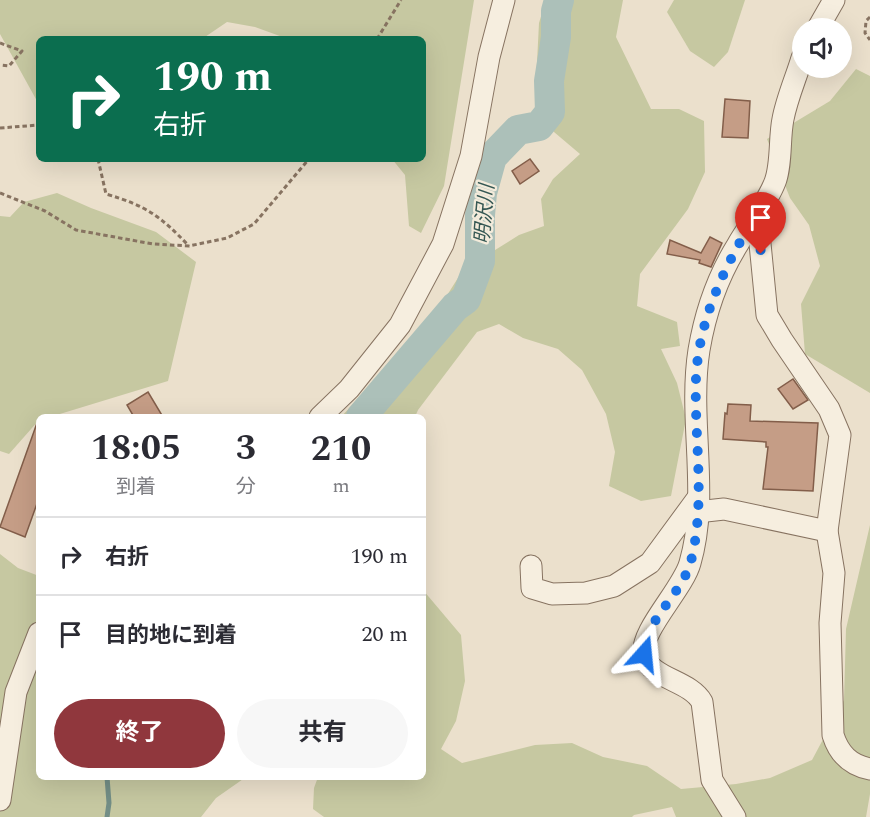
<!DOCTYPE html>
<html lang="ja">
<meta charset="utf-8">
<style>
:root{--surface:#fff;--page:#f7f7f7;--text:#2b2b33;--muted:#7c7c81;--line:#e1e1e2;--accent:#90373d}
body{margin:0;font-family:Spectral,"Noto Sans JP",serif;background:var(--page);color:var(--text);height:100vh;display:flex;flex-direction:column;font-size:22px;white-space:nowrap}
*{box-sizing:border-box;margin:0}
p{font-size:20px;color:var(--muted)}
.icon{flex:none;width:33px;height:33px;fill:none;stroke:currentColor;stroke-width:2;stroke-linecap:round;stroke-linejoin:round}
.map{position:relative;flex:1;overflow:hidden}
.drawer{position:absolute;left:36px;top:414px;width:390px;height:366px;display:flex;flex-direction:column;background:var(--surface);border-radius:9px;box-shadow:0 6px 24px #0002}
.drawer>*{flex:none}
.guide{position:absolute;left:36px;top:36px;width:390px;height:126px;border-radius:9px;box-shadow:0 6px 24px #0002;background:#0b6e4f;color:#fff;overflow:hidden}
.fabs{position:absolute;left:792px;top:18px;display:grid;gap:12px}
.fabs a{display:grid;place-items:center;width:60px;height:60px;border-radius:50%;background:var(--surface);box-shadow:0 6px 24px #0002;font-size:30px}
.pin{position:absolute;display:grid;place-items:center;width:51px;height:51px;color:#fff;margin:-62px -26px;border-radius:50% 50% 50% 0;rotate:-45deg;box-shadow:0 0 6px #0007}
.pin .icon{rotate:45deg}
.me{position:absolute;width:66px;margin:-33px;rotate:18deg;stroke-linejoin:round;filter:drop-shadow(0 0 4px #0008)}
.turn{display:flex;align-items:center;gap:21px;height:126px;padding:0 18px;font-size:27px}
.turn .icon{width:78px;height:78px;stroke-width:2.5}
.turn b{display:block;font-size:42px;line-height:51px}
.eta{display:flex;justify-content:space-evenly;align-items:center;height:102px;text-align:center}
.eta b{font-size:36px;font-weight:700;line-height:42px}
.primary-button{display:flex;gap:12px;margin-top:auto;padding:12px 18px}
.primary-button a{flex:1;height:69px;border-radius:36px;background:var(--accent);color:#fff;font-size:24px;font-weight:700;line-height:69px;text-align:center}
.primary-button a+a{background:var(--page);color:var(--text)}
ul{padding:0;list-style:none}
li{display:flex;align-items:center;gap:18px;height:78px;padding:0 18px;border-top:2px solid var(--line)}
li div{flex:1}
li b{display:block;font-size:22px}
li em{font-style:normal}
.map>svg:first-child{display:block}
</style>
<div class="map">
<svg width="870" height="817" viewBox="0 0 870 817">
<rect width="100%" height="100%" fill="#ebe0cc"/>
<g fill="#c6c8a1">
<polygon points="0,0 474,0 444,186 421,233 409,226 405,175 392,159 423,159 423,39 288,39 255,27 227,22 202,39 39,39 39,101 37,101 0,34"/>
<polygon points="546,0 623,0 616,37 651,109 679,109 704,121 705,172 688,209 640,274 637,306 677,322 680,346 661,349 677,383 686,419 671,496 641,501 609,486 615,452 606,414 582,370 558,349 523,338 499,324 477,332 418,410 415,417 341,417 432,319 463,270 519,235 544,226 541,199 553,179 580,154 554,132 535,102 539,23"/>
<polygon points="674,0 745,0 728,52 714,67 690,51 667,12"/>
<polygon points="856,69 870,76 870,393 805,354 801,304 820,266 809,225 790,198 767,139 830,101"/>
<polygon points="57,193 91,208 156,232 196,262 168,381 50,417 39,417 39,420 9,454 0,451 0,216 10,217 24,202"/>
<polygon points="870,525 870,794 866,817 676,817 672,807 634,815 632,817 324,817 313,809 314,788 318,777 423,777 423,590 461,635 465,681 456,721 441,749 462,763 535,745 572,743 603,757 647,766 681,789 736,784 770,778 812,760 844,700 846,629"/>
<polygon points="0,554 18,568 39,576 39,615 23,651 39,646 39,777 246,777 216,798 201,817 0,817"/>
</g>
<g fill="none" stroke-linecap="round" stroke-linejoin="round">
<polyline stroke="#738e86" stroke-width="5" points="107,817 109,803 107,777"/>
<polyline stroke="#acc0b9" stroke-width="30" points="361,417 432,334 455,307 466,299 480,261 480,215 482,193 492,157 518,130 539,126 550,112 549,81 556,37 556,11 559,0"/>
</g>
<g fill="#c59d86" stroke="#835e4a" stroke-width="1.5">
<polygon points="725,99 750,101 748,138 722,137"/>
<polygon points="530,159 539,171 520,184 512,171"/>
<polygon points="710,237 722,243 711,267 699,263 700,260 667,254 670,240 701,253"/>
<polygon points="793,379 808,400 793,409 778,389"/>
<polygon points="148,392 163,417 134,417 127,405"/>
<polygon points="728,404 751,405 750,421 818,423 813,491 763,489 768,447 766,447 766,442 723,439 725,413 727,414"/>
<polygon points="37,423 39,423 39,498 25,537 0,527"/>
</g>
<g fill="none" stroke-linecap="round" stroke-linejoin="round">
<g stroke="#877361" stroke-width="23">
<g id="minor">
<polyline points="818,28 834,0"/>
<path d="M 757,213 L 767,315 L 782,340 L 829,409 L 840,435 L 827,531 L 834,573 L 830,623 L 833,735 C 839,754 850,765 870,769"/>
<polyline points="320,417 349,389 400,325 443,244 471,156 489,57 504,0"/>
<polyline points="697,512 724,509 827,531"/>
<polyline points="531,566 532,588 552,594 586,593 614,586 650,563 697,499"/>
<polyline points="0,800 16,692 39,633"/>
<path d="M 735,817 L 712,780 L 702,702 C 690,680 650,679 644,655 C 639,632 683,589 690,563 C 710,494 688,420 699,350 C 705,314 718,276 738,244 C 749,225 767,203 775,182 C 782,164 779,138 783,119 C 787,98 796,78 802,58"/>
</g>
</g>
<g stroke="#877361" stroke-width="3" stroke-dasharray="4.5 3" stroke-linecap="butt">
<polyline points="870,17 866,21 865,33 870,40"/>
<polyline points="377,39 401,0"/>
<polyline points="0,43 22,51 9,66 0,65"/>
<polyline points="0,128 39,125"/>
<path d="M 98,159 L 106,194 C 147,206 160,216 189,246"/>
<polyline points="0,193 45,211 76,230 153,244 189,246 227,238 254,224 309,159"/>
</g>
<use href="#minor" stroke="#f6eedf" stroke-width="21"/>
</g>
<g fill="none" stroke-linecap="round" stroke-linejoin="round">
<path stroke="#1a73e8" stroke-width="10" stroke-dasharray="0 18" d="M 644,654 C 645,619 682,595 691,561 C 706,502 694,439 696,378 C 699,317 726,264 757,213 L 761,254"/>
</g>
<g text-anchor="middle" stroke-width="4.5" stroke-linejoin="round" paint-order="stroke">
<g font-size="20" font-style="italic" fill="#345753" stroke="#f3ebdb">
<text transform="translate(484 214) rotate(-85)" y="7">明沢川</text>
</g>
</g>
</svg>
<div class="fabs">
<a><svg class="icon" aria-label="sound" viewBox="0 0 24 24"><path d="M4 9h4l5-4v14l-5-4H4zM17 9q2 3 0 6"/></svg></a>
</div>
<div class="pin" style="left:761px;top:254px;background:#d93025"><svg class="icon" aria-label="arrive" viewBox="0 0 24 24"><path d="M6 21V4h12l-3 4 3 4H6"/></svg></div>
<svg class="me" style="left:644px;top:654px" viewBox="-20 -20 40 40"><path d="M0-17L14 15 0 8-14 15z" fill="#1a73e8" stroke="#fff" stroke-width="4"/></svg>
<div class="guide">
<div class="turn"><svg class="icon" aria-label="right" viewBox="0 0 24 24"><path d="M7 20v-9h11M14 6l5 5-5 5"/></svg><div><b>190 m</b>右折</div></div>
</div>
<section class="drawer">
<div class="eta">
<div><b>18:05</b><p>到着</p></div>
<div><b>3</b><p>分</p></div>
<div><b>210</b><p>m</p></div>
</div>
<ul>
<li><svg class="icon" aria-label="right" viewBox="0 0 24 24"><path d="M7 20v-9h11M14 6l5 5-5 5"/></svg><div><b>右折</b></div><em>190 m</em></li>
<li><svg class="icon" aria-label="arrive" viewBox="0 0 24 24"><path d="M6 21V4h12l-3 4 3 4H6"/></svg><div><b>目的地に到着</b></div><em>20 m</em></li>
</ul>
<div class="primary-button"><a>終了</a><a>共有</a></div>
</section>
</div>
